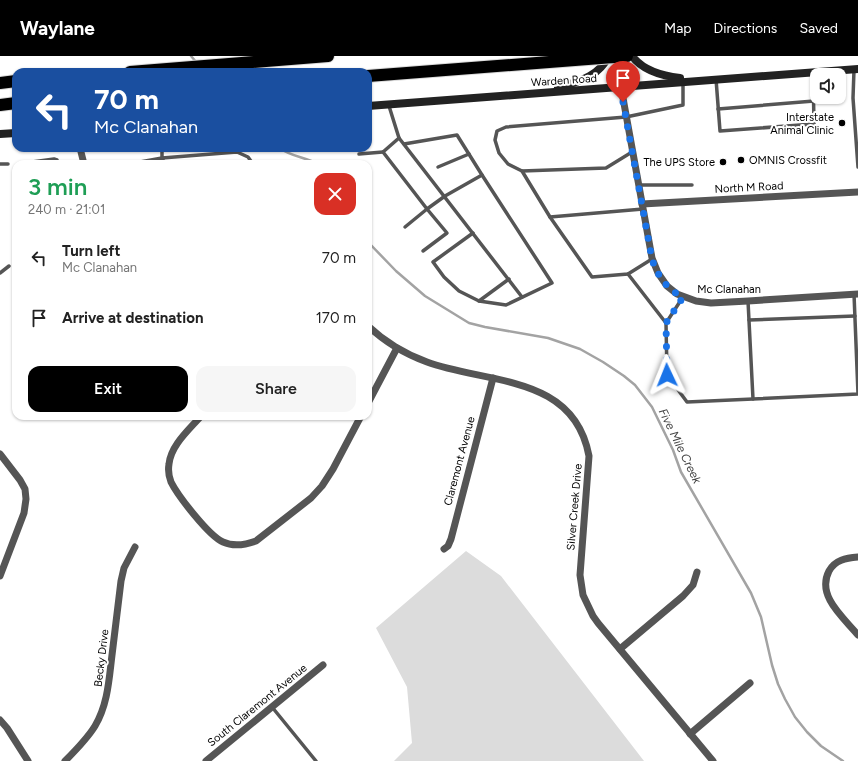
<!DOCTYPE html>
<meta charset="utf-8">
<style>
:root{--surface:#fff;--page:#f6f6f6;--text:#222;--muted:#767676;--accent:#000}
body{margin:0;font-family:Figtree,sans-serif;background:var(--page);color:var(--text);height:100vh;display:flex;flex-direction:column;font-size:15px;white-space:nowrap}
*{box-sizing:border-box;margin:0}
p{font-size:13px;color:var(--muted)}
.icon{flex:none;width:22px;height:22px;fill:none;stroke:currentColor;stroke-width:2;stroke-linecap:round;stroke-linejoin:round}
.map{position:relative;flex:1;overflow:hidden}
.drawer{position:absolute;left:12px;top:104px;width:360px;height:260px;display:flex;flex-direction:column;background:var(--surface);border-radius:12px;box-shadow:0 1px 3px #0004}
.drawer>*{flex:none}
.hud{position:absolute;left:12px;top:12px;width:360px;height:84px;border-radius:12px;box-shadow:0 1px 3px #0004;background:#1a4fa0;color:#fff;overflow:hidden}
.tools{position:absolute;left:810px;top:12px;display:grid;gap:8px}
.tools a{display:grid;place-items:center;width:36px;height:36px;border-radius:8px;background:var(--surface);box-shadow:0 1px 3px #0004;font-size:20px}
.pin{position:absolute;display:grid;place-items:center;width:34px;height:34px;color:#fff;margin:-41px -17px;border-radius:50% 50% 50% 0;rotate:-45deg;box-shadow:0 0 4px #0007}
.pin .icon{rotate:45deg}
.me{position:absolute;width:44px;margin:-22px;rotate:358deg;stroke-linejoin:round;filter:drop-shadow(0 0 3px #0008)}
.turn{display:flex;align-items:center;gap:14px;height:84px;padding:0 16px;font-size:18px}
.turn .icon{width:52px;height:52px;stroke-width:2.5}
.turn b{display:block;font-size:28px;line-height:34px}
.round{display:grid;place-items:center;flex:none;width:42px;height:42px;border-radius:12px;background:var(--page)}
.summary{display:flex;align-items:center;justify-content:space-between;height:68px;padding:0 16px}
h1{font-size:24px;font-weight:600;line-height:30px;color:#1e9e55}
.action{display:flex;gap:8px;margin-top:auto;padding:8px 16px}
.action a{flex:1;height:46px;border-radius:12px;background:var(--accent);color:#fff;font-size:16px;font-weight:600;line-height:46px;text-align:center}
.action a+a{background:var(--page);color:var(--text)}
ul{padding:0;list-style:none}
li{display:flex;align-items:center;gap:12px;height:60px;padding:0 16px}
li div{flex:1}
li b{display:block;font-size:15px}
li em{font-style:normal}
header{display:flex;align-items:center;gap:24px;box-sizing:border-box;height:56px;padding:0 20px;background:var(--accent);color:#fff}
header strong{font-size:19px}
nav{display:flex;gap:22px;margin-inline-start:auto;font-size:14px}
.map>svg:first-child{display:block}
</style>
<header>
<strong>Waylane</strong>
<nav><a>Map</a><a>Directions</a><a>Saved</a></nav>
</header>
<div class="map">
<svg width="858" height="705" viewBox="0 0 858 705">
<rect width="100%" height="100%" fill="#fff"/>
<polygon fill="#dcdcdc" points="466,495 501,520 644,705 394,705 412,687 407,631 376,572"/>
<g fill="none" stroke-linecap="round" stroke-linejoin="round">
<g stroke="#a3a3a3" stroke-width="2.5">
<polyline points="191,0 197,7"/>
<path d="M 280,92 C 291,101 306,101 318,108"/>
<polyline points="368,186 396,215 425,240 469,267 485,271 548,282 580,293 603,306 624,320 635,329 652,351 673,394 681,416 751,537 761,561 772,609 778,628 785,643 795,661 807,676 821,690 843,705"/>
</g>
<g stroke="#dbdbdb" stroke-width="14">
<g id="highway">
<polyline points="130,16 328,0"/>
<polyline points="368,20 575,4"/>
<polyline points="0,27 16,25"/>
<polyline points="0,49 16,47"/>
</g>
</g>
<g stroke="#555" stroke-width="3.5">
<polyline points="854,14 853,42 858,111"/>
<polyline points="716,23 720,75 814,68 813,17"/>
<polyline points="389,50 399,82 522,241"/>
<polyline points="718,53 814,45"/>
<polyline points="399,82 383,96 427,153 445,140 482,119 457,79 404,88"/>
<polyline points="162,92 162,102 237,96 248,101 253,108"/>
<polyline points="632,96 606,112 522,115 508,108 499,97 495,84 497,75 506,71 626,61 683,49 683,26"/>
<polyline points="359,98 383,96"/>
<polyline points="0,108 8,108"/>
<polyline points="29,108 32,106 54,103 57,104 59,108"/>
<polyline points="129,108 162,102 165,108"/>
<polyline points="438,111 469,98"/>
<polyline points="522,115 550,161 643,153"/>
<polyline points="638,129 692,129"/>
<polyline points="550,161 592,221 628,218 652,203"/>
<polyline points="405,171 427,153 447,177 423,195"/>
<polyline points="473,177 433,206 444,221 459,235 479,245 509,223"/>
<polyline points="0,217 9,210"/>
<polyline points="628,218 666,267 683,241"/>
<polyline points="479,245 506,249 552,227 482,119"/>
<polyline points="748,245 753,343"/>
<polyline points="749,264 855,260"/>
<polyline points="666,267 667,319 687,346 858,338 854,238"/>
<polyline points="272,651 316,705"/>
</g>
<g stroke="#555" stroke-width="7">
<polyline points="621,31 652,202 658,217 667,230 677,238 696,245 711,247 748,245 858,238"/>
<polyline points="80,92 84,108"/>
<polyline points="642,148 858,136"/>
<path d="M 368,270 C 385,286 405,298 427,306 C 487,328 574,318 589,400 L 580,519 L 583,539 L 593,560 L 598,567 L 713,705"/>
<polyline points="368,347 397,292"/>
<path d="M 201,360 C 189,374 171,389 169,408 C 168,414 169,421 171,426 C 178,440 209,480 223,486 C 234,491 245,489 256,485 L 311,442 L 322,430 L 333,413 L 361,360"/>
<polyline points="0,398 20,424 25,433 26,443 24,457 0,520"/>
<polyline points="444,493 448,490 451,483 493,322"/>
<path d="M 858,501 C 846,502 835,504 829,515 C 816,540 844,562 858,579"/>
<polyline points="620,593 683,540 693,529 697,516"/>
<polyline points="0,664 7,672 28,705"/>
<polyline points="690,678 750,627"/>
<path d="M 65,705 C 76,694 87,683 95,670 C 108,648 109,623 112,599 C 115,574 118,550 121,525 L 124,512 L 135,491"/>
<polyline points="206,705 323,609"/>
</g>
<g stroke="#222" stroke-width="8">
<path d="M 632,0 C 643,15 663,20 680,22"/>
<path d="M 558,32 C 580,25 598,21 609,0"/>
<polyline points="368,50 858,13"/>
<polyline points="0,78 16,77"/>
</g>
<use href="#highway" stroke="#000" stroke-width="12"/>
<g stroke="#dbdbdb" stroke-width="14" stroke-linecap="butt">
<polyline id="highway-bridge" points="575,4 627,0"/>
</g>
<use href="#highway-bridge" stroke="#000" stroke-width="12"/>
</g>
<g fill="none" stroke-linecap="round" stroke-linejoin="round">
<path stroke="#1a73e8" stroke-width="7" stroke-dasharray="0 12.6" d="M 623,46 L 652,203 C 657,219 667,234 683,241 L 666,267 L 667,319"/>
</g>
<g fill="#000" stroke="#fff" stroke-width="1.5">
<circle cx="842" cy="67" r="4"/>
<circle cx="741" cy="104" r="4"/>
<circle cx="723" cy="106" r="4"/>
</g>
<g text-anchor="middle" stroke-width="4" stroke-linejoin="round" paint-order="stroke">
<g font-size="11" fill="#000" stroke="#fff">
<text transform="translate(564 24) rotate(-4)" y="4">Warden Road</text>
<text transform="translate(749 131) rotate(-3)" y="4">North M Road</text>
<text x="729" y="237">Mc Clanahan</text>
<text transform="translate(459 405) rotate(-75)" y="4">Claremont Avenue</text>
<text transform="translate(574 451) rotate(-85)" y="4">Silver Creek Drive</text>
<text transform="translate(101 602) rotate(-83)" y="4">Becky Drive</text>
<text transform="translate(257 649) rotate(-39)" y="4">South Claremont Avenue</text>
</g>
<g font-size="11" fill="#000" stroke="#fff" text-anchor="end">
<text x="834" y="65">Interstate<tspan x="834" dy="13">Animal Clinic</tspan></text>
<text x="749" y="108" text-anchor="start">OMNIS Crossfit</text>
<text x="715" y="110">The UPS Store</text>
</g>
<g font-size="12" font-style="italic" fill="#444" stroke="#fff">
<text transform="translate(680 390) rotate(64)" y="4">Five Mile Creek</text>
</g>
</g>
</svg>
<div class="tools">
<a><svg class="icon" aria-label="sound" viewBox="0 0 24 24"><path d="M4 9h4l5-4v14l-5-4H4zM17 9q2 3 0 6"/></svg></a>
</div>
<div class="pin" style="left:623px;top:46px;background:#d93025"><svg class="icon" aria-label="arrive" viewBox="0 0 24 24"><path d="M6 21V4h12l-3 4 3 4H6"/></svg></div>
<svg class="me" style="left:667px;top:319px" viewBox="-20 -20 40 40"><path d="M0-17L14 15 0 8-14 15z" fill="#1a73e8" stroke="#fff" stroke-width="4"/></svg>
<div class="hud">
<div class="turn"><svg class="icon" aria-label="left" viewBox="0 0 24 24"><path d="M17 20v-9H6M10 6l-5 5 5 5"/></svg><div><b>70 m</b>Mc Clanahan</div></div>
</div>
<section class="drawer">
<div class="summary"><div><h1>3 min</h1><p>240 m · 21:01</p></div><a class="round" style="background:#d93025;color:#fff"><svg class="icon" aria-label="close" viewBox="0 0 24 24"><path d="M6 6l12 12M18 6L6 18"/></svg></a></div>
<ul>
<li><svg class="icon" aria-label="left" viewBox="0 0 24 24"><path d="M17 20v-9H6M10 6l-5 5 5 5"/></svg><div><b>Turn left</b><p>Mc Clanahan</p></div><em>70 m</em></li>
<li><svg class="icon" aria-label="arrive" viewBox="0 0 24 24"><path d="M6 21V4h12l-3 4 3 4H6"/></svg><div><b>Arrive at destination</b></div><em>170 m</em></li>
</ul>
<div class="action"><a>Exit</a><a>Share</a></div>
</section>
</div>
